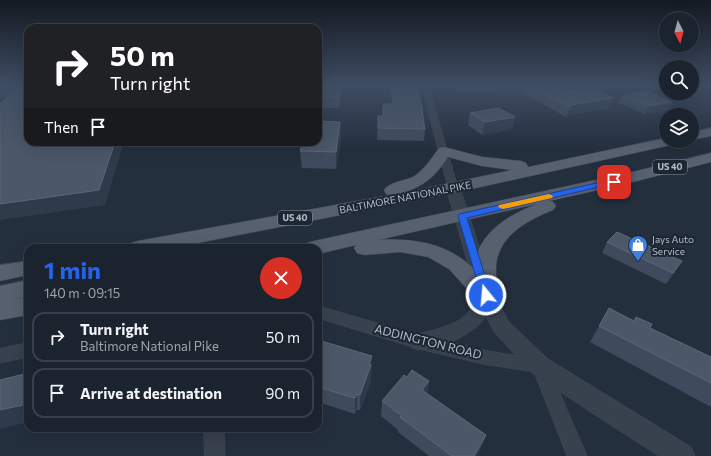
<!DOCTYPE html>
<meta charset="utf-8">
<style>
:root{--surface:#1b232e;--page:#242b36;--text:#f1f3f6;--muted:#a0a4aa;--line:#39404a;--accent:#2563eb}
body{margin:0;font-family:Commissioner,sans-serif;background:var(--page);color:var(--text);height:100vh;display:flex;flex-direction:column;font-size:15px;white-space:nowrap}
*{box-sizing:border-box;margin:0}
p{font-size:13px;color:var(--muted)}
.icon{flex:none;width:22px;height:22px;fill:none;stroke:currentColor;stroke-width:2;stroke-linecap:round;stroke-linejoin:round}
.map{position:relative;flex:1;overflow:hidden}
.side{position:absolute;left:24px;top:244px;width:298px;height:188px;display:flex;flex-direction:column;background:var(--surface);border-radius:12px;box-shadow:0 4px 16px #0002,0 0 0 1px var(--line)}
.side>*{flex:none}
.guide{position:absolute;left:24px;top:24px;width:298px;height:122px;border-radius:12px;box-shadow:0 4px 16px #0002,0 0 0 1px var(--line);background:#202124;color:#fff;overflow:hidden}
.needle{width:26px;rotate:174deg}
.controls{position:absolute;left:659px;top:12px;display:grid;gap:8px}
.controls a{display:grid;place-items:center;width:40px;height:40px;border-radius:50%;background:var(--surface);box-shadow:0 4px 16px #0002,0 0 0 1px var(--line);font-size:20px}
.pin{position:absolute;display:grid;place-items:center;width:34px;height:34px;color:#fff;margin:-17px;border-radius:8px;box-shadow:0 2px 6px #0006}
.me{position:absolute;width:44px;margin:-22px;rotate:343deg;stroke-linejoin:round;filter:drop-shadow(0 0 3px #0008)}
.turn{display:flex;align-items:center;gap:14px;height:84px;padding:0 20px;font-size:18px}
.turn .icon{width:52px;height:52px;stroke-width:2.5}
.turn b{display:block;font-size:28px;line-height:34px}
.then{display:flex;align-items:center;height:38px;padding:0 20px;background:#0003;gap:8px;font-size:15px}
.round{display:grid;place-items:center;flex:none;width:42px;height:42px;border-radius:21px;background:var(--page)}
.summary{display:flex;align-items:center;justify-content:space-between;height:68px;padding:0 20px}
h1{font-size:24px;font-weight:700;line-height:30px;color:var(--accent)}
ul{padding:0;list-style:none}
li{display:flex;align-items:center;gap:12px;height:50px;margin:0 8px 6px;padding:0 12px;border:2px solid var(--line);border-radius:12px}
li div{flex:1}
li b{display:block;font-size:15px}
li em{font-style:normal}
.map>svg:first-child{display:block}
</style>
<div class="map">
<svg width="711" height="456" viewBox="0 0 711 456">
<rect width="100%" height="100%" fill="#242f3e"/>
<g fill="none" stroke-linecap="round" stroke-linejoin="round">
<g stroke="#414a57" stroke-width="1">
<g id="minor">
<polygon points="422,85 428,85 458,188 457,190 449,190 448,188"/>
<polygon points="318,306 419,335 483,350 546,361 587,456 567,456 534,372 483,364 419,349 318,318"/>
<polygon points="28,343 28,357 0,363 0,349"/>
<polygon points="204,428 224,428 225,456 205,456"/>
</g>
</g>
<g stroke="#414a57" stroke-width="1">
<g id="tertiary">
<polygon points="28,87 28,93 0,98 0,92"/>
<path d="M 453,184 L 458,185 L 460,188 L 495,295 L 508,321 L 548,359 L 691,447 L 695,456 L 659,456 L 592,413 L 532,373 L 494,332 L 486,316 C 476,334 431,355 412,348 L 409,342 L 412,336 C 432,329 457,328 471,309 C 474,305 475,300 477,295 L 446,188 L 448,185 Z"/>
</g>
</g>
<g stroke="#414a57" stroke-width="1">
<g id="primary">
<polygon points="711,128 711,136 692,140 692,132"/>
<path d="M 666,138 L 666,141 L 678,141 L 676,144 L 671,145 L 453,193 L 172,248 L 128,248 L 131,243 L 138,241 L 390,195 L 386,194 L 384,190 C 389,182 404,181 413,177 C 424,170 431,159 439,148 L 444,147 L 482,157 L 521,161 L 526,163 L 528,167 ZM 448,157 L 482,166 L 512,170 L 402,193 C 423,187 436,176 448,157 Z"/>
<path d="M 711,153 L 711,162 L 629,183 L 549,201 L 553,202 L 556,206 L 553,210 C 526,221 495,237 496,271 C 496,281 499,292 494,301 L 486,303 L 478,301 L 449,269 L 428,257 L 400,252 L 364,255 L 357,253 L 354,248 L 356,245 L 318,254 L 318,248 L 304,248 L 307,243 L 314,241 L 628,173 ZM 537,204 C 508,215 476,234 474,269 C 448,243 413,238 378,240 Z"/>
<polygon points="28,261 28,275 0,281 0,265"/>
<polygon points="28,280 28,296 12,300 28,297 28,315 0,320 0,286"/>
</g>
</g>
<use href="#minor" fill="#38414e" fill-rule="evenodd"/>
<use href="#tertiary" fill="#38414e" fill-rule="evenodd"/>
<use href="#primary" fill="#56606e" fill-rule="evenodd"/>
</g>
<g fill="#3f4b5c">
<polygon points="318,85 343,85 339,108 318,108"/>
<polygon points="390,85 416,85 423,111 423,116 425,129 424,141 377,140 378,116 382,116 383,104 392,104"/>
<polygon points="454,85 551,85 564,92 609,108 567,115 566,117 521,92 501,95 494,90 457,93"/>
<polygon points="645,85 666,85 666,88 658,90"/>
<polygon points="622,96 669,110 645,114 619,103"/>
<polygon points="470,113 515,117 512,129 482,135 468,125"/>
<polygon points="340,122 341,138 336,169 302,168 300,151"/>
<polygon points="607,242 675,272 666,284 602,253"/>
<polygon points="599,326 650,328 711,357 711,407 590,342"/>
<polygon points="318,340 372,372 371,375 371,381 360,410 357,410 355,414 318,402"/>
<polygon points="407,377 429,381 427,394 486,435 480,450 477,456 429,456 398,432 398,430 381,416 382,401"/>
</g>
<g fill="#2f3b4b">
<polygon points="341,85 343,85 339,108 339,97"/>
<polygon points="503,85 522,85 521,92 501,95"/>
<polygon points="661,85 666,85 666,88 658,90"/>
<polygon points="613,98 609,108 567,115 566,117 571,105"/>
<polygon points="672,102 669,110 645,114 649,106"/>
<polygon points="515,117 512,129 482,135 485,122"/>
<polygon points="340,122 341,138 336,169 336,152"/>
<polygon points="115,142 124,142 105,205 0,220 0,204"/>
<polygon points="682,261 675,272 666,284 673,273"/>
<polygon points="372,356 372,372 371,375 371,381 360,410 360,395 369,364"/>
<polygon points="429,381 426,397 422,390"/>
<polygon points="357,394 357,410 355,414 355,398"/>
<polygon points="28,404 28,422 0,429 0,410"/>
<polygon points="486,435 480,450 477,456 474,456"/>
</g>
<g fill="#4b5868" stroke="#5c6777">
<polygon points="318,85 341,85 339,97 318,97"/>
<polygon points="392,85 416,85 423,111 422,111 425,129 378,128 378,116 383,116 383,104 394,104"/>
<polygon points="526,85 551,85 564,92 595,89 613,98 571,105 570,107"/>
<polygon points="28,89 28,142 115,142 99,190 0,204 0,104 14,90"/>
<polygon points="645,91 672,102 649,106 622,96"/>
<polygon points="499,108 515,117 485,122 470,113"/>
<polygon points="318,121 340,122 336,152 300,151 303,142 318,142"/>
<polygon points="617,232 682,261 673,273 607,242"/>
<polygon points="609,308 634,321 636,317 652,324 650,328 711,357 711,383 599,326"/>
<polygon points="318,340 372,356 369,364 371,365 360,395 357,394 355,398 318,387"/>
<polygon points="412,370 429,381 422,390 486,435 474,456 452,456 400,417 402,416 382,401 404,375 407,377"/>
<polygon points="28,373 28,404 0,410 0,380"/>
</g>
<linearGradient id="sky" x2="0" y2="1"><stop stop-color="#141a22"/><stop offset="0.57" stop-color="#3f4d63"/><stop offset="1" stop-color="#3f4d63" stop-opacity="0"/></linearGradient>
<rect width="711" height="149" fill="url(#sky)"/>
<polygon fill="#2563eb" stroke="#184099" points="614,179 618,182 616,183 467,218 491,295 490,298 482,298 458,216 459,214"/>
<polygon fill="#f59e0b" points="549,194 553,196 552,198 503,209 498,207 499,205"/>
<defs>
<g id="shop-pin" transform="scale(1)"><path d="M0 17L-7.5 6A9.5 9.5 0 1 1 7.5 6Z" fill="#3f7fe0" stroke="#1d2633"/><path d="M-5-2.5h2.3a2.7 3.5 0 0 1 5.4 0H5L5.5 6h-11ZM-1.5-2.5h3a1.5 2.3 0 0 0-3 0Z" fill="#fff"/></g>
</defs>
<g fill-rule="evenodd">
<use href="#shop-pin" x="638" y="245"/>
</g>
<g text-anchor="middle" stroke-width="4" stroke-linejoin="round" paint-order="stroke">
<g fill="#1d2633" stroke="#878f9c" stroke-width="1">
<rect x="653" y="160" width="34" height="14" rx="3"/>
<rect x="278" y="211" width="34" height="14" rx="3"/>
</g>
<g font-size="9" font-weight="bold" fill="#b4bcc9">
<text x="670" y="170">US 40</text>
<text x="295" y="221">US 40</text>
</g>
<g font-size="10" fill="#b4bcc9" stroke="#1d2633">
<text transform="translate(405 197) rotate(-11)" y="4">BALTIMORE NATIONAL PIKE</text>
</g>
<g font-size="10" fill="#b4bcc9" stroke="#1d2633" text-anchor="start">
<text x="652" y="243">Jays Auto<tspan x="652" dy="12">Service</tspan></text>
</g>
<g font-size="12" fill="#b4bcc9" stroke="#1d2633">
<text transform="translate(428 342) rotate(14)" y="4">ADDINGTON ROAD</text>
</g>
</g>
</svg>
<div class="controls">
<a><svg class="needle" viewBox="-14 -14 28 28"><path d="M0-13l5 13h-10z" fill="#e53935"/><path d="M0 13l5-13h-10z" fill="#a0a4aa"/></svg></a>
<a><svg class="icon" aria-label="search" viewBox="0 0 24 24"><circle cx="10" cy="10" r="6"/><path d="M15 15l6 6"/></svg></a>
<a><svg class="icon" aria-label="layers" viewBox="0 0 24 24"><path d="M12 4l9 5-9 5-9-5zM3 14l9 5 9-5"/></svg></a>
</div>
<div class="pin" style="left:614px;top:182px;background:#d93025"><svg class="icon" aria-label="arrive" viewBox="0 0 24 24"><path d="M6 21V4h12l-3 4 3 4H6"/></svg></div>
<svg class="me" style="left:486px;top:295px" viewBox="-20 -20 40 40"><circle r="17" fill="#2563eb" stroke="#fff" stroke-width="3"/><path d="M0-11L8 9 0 5-8 9z" fill="#fff"/></svg>
<div class="guide">
<div class="turn"><svg class="icon" aria-label="right" viewBox="0 0 24 24"><path d="M7 20v-9h11M14 6l5 5-5 5"/></svg><div><b>50 m</b>Turn right</div></div>
<div class="then">Then<svg class="icon" aria-label="arrive" viewBox="0 0 24 24"><path d="M6 21V4h12l-3 4 3 4H6"/></svg></div>
</div>
<section class="side">
<div class="summary"><div><h1>1 min</h1><p>140 m · 09:15</p></div><a class="round" style="background:#d93025;color:#fff"><svg class="icon" aria-label="close" viewBox="0 0 24 24"><path d="M6 6l12 12M18 6L6 18"/></svg></a></div>
<ul>
<li><svg class="icon" aria-label="right" viewBox="0 0 24 24"><path d="M7 20v-9h11M14 6l5 5-5 5"/></svg><div><b>Turn right</b><p>Baltimore National Pike</p></div><em>50 m</em></li>
<li><svg class="icon" aria-label="arrive" viewBox="0 0 24 24"><path d="M6 21V4h12l-3 4 3 4H6"/></svg><div><b>Arrive at destination</b></div><em>90 m</em></li>
</ul>
</section>
</div>
